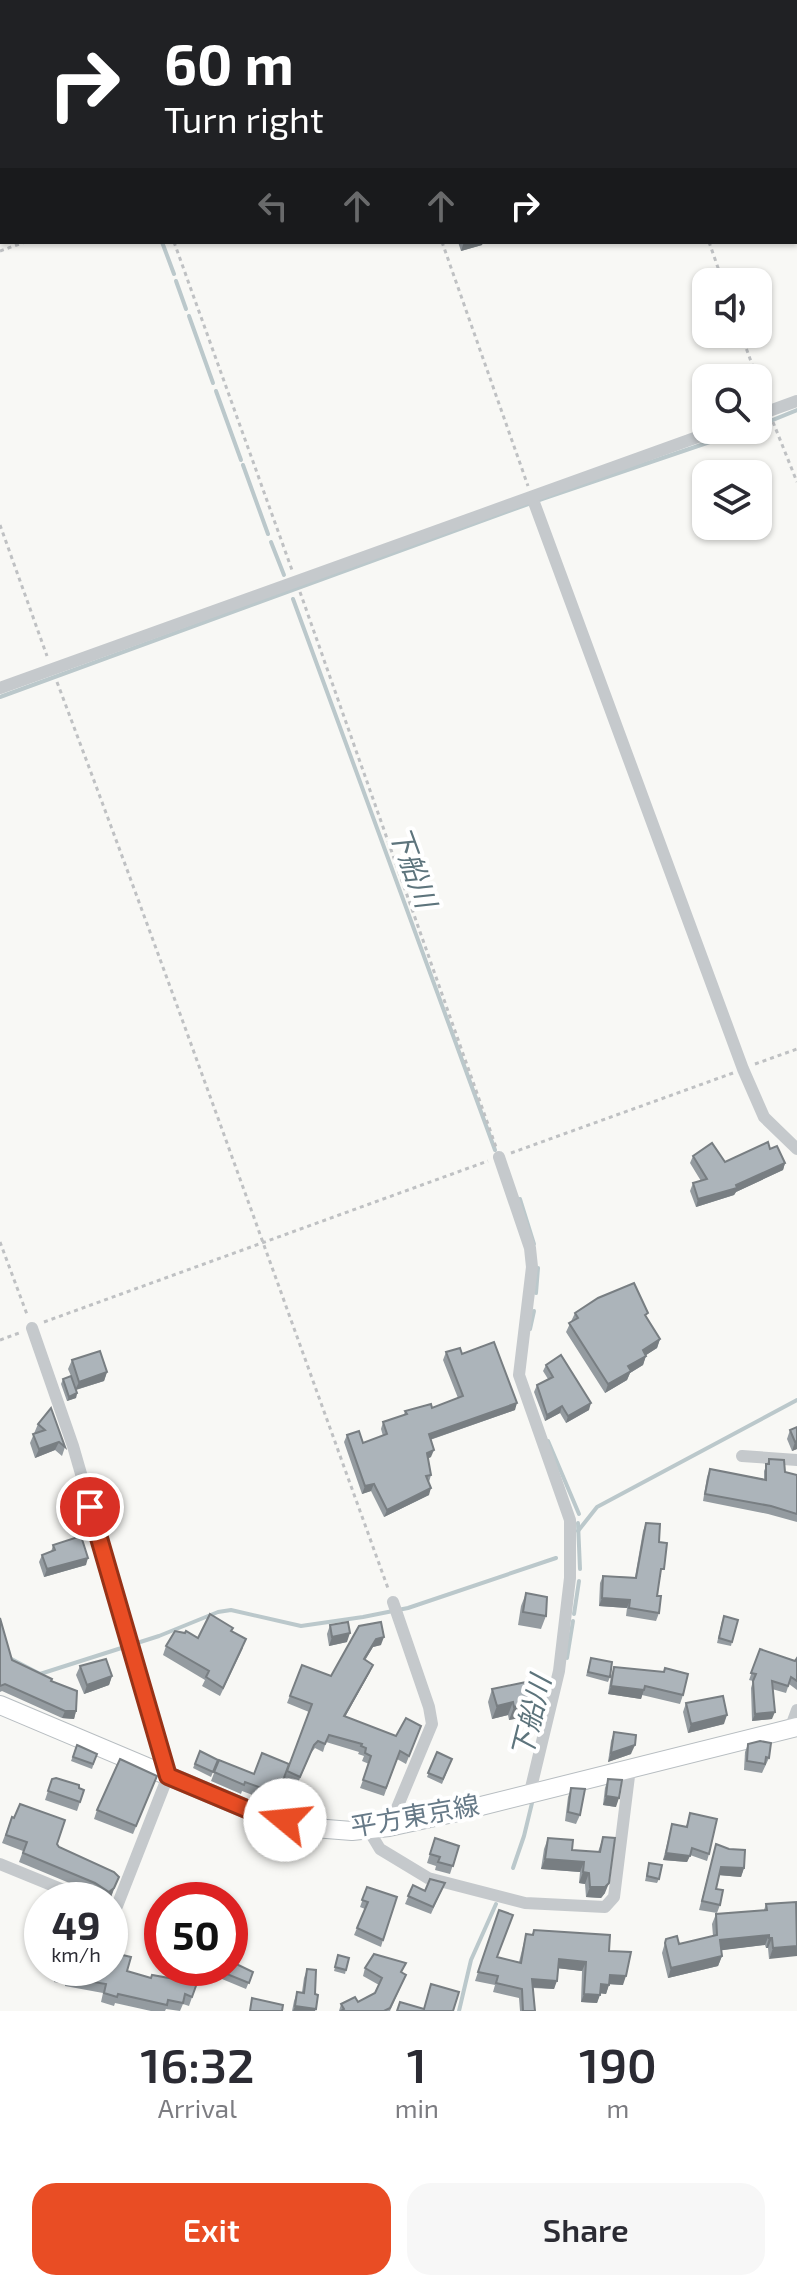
<!DOCTYPE html>
<meta charset="utf-8">
<style>
:root{--surface:#fff;--page:#f7f7f7;--text:#2b2b33;--muted:#7c7c81;--accent:#e94d24}
body{margin:0;font-family:"Exo 2","Noto Sans JP",sans-serif;background:var(--page);color:var(--text);height:100vh;display:flex;flex-direction:column;font-size:30px;white-space:nowrap}
*{box-sizing:border-box;margin:0}
p{font-size:26px;color:var(--muted)}
.icon{flex:none;width:44px;height:44px;fill:none;stroke:currentColor;stroke-width:2;stroke-linecap:round;stroke-linejoin:round}
.map{position:relative;height:2011px;overflow:hidden}
.sheet{display:flex;flex-direction:column;background:var(--surface);flex:1}
.sheet>*{flex:none}
.hud{position:absolute;left:0px;top:0px;width:798px;height:244px;box-shadow:0 2px 6px #0004;background:#202124;color:#fff;overflow:hidden}
.controls{position:absolute;left:692px;top:268px;display:grid;gap:16px}
.controls a{display:grid;place-items:center;width:80px;height:80px;border-radius:16px;background:var(--surface);box-shadow:0 2px 6px #0004;font-size:40px}
.speed{position:absolute;left:24px;top:1882px;display:flex;gap:16px;font-size:40px;font-weight:700;text-align:center}
.speed>*{display:grid;place-content:center;width:104px;height:104px;border-radius:50%;background:var(--surface);box-shadow:0 2px 6px #0004;line-height:1}
.speed small{font-size:20px;font-weight:400}
.speed .limit{border:12px solid #d22;background:#fff;color:#111}
.pin{position:absolute;display:grid;place-items:center;width:68px;height:68px;color:#fff;margin:-34px;border:4px solid #fff;border-radius:50%;box-shadow:0 2px 8px #0007}
.me{position:absolute;width:88px;margin:-44px;rotate:287deg;stroke-linejoin:round;filter:drop-shadow(0 0 6px #0008)}
.turn{display:flex;align-items:center;gap:28px;height:168px;padding:0 32px;font-size:36px}
.turn .icon{width:104px;height:104px;stroke-width:2.5}
.turn b{display:block;font-size:56px;line-height:68px}
.lanes{display:flex;align-items:center;height:76px;padding:0 32px;background:#0003;justify-content:center;gap:40px;direction:ltr}
.lanes .off{opacity:.35}
.eta{display:flex;justify-content:space-evenly;align-items:center;height:136px;text-align:center}
.eta b{font-size:48px;font-weight:600;line-height:56px}
.action{display:flex;gap:16px;margin-top:auto;padding:16px 32px}
.action a{flex:1;height:92px;border-radius:24px;background:var(--accent);color:#fff;font-size:32px;font-weight:600;line-height:92px;text-align:center}
.action a+a{background:var(--page);color:var(--text)}
.map>svg:first-child{display:block}
</style>
<div class="map">
<svg width="797" height="2011" viewBox="0 0 797 2011">
<rect width="100%" height="100%" fill="#f8f8f5"/>
<g fill="none" stroke-linecap="round" stroke-linejoin="round">
<g stroke="#bbc8cb" stroke-width="4">
<polyline points="162,242 174,274"/>
<polyline points="176,281 186,309"/>
<polyline points="189,316 213,383"/>
<polyline points="216,391 241,460"/>
<polyline points="758,426 797,410"/>
<polyline points="243,465 268,534"/>
<polyline points="271,542 284,575"/>
<polyline points="293,599 495,1150"/>
<polyline points="0,697 542,499 745,430"/>
<polyline points="520,1199 534,1244"/>
<polyline points="536,1293 538,1268"/>
<polyline points="530,1329 534,1311"/>
<polyline points="548,1441 579,1514"/>
<polyline points="578,1523 580,1569"/>
<polyline points="578,1531 597,1507 797,1400"/>
<polyline points="574,1614 579,1581"/>
<polyline points="0,1653 40,1674 159,1636 218,1612 231,1610 301,1626 363,1617 408,1608 556,1558"/>
<polyline points="567,1658 573,1621"/>
<polyline points="513,1868 524,1836 532,1803"/>
<polyline points="459,2011 471,1960 496,1904"/>
</g>
<g stroke="#b7bdc1" stroke-width="20">
<polyline id="secondary" points="0,1705 256,1813 314,1828 352,1831 389,1827 453,1813 797,1727"/>
</g>
<g stroke="#bfc1c3" stroke-width="3" stroke-dasharray="4 4" stroke-linecap="butt">
<polyline points="85,0 86,2"/>
<polyline points="174,242 292,570"/>
<polyline points="442,242 528,486"/>
<polyline points="709,242 723,282"/>
<polyline points="0,251 25,242"/>
<polyline points="741,334 757,378"/>
<polyline points="758,381 765,400"/>
<polyline points="773,422 797,482"/>
<polyline points="0,525 47,656"/>
<polyline points="300,592 496,1147"/>
<path d="M 57,682 C 171,984 279,1288 389,1591"/>
<polyline points="755,1064 797,1049"/>
<polyline points="511,1153 733,1073"/>
<polyline points="0,1242 28,1317"/>
<polyline points="44,1322 488,1161"/>
<polyline points="0,1340 19,1333"/>
</g>
<g stroke="#c5c9cc" stroke-width="12">
<polyline points="358,0 358,2"/>
<polyline points="796,34 797,34"/>
<polyline points="758,415 797,401"/>
<polyline points="532,497 743,1069 764,1117 797,1149"/>
<polyline points="0,688 717,430"/>
<polyline points="499,1157 530,1248 532,1267 519,1375 570,1520 570,1578 559,1671 530,1792"/>
<polyline points="32,1328 73,1446 168,1776 117,1906 110,1909"/>
<polyline points="742,1456 797,1460"/>
<polyline points="790,1729 797,1710"/>
<polyline points="389,1827 432,1724 429,1707 393,1602"/>
<polyline points="368,1829 380,1849 428,1878 525,1903 605,1907 614,1897 630,1768"/>
<polyline points="0,1864 88,1900"/>
</g>
<use href="#secondary" stroke="#fff" stroke-width="18"/>
</g>
<g fill="#949ba0">
<polygon points="402,0 519,0 519,2 401,2"/>
<polygon points="458,242 483,242 482,245 461,251"/>
<polygon points="770,1149 785,1163 783,1170 736,1192 734,1195 696,1207 690,1191 693,1183 701,1181 690,1163 693,1156 725,1162"/>
<polygon points="575,1313 660,1339 657,1348 646,1355 643,1365 630,1373 627,1380 605,1393 566,1332"/>
<polygon points="446,1352 462,1354 515,1410 430,1440 431,1457 428,1458 431,1475 429,1482 429,1495 384,1517 371,1491 362,1494 344,1442 347,1435 363,1443 383,1436 381,1429 383,1422 404,1415 405,1411 432,1408 458,1398 443,1360"/>
<polygon points="72,1360 107,1372 104,1381 76,1390 77,1393 76,1398 67,1401 61,1384 63,1379 71,1376 68,1369"/>
<polygon points="546,1365 589,1410 566,1423 560,1413 545,1421 534,1392 537,1385 548,1379 543,1371"/>
<polygon points="38,1424 65,1447 62,1456 55,1450 35,1458 30,1443"/>
<polygon points="797,1427 797,1449 792,1451 787,1439 790,1430"/>
<polygon points="769,1459 785,1472 797,1475 797,1522 768,1514 703,1501 707,1477 710,1469 764,1479 764,1471"/>
<polygon points="646,1523 659,1542 661,1577 660,1577 657,1596 659,1613 656,1621 626,1616 627,1608 599,1606 600,1583 603,1576 635,1577 643,1531"/>
<polygon points="53,1545 86,1565 44,1577 39,1562 42,1555 51,1552"/>
<polygon points="526,1593 546,1616 541,1629 518,1625 521,1606"/>
<polygon points="0,1618 12,1660 51,1681 76,1711 74,1719 62,1718 2,1691 0,1692"/>
<polygon points="722,1621 732,1642 731,1646 717,1643"/>
<polygon points="330,1625 347,1642 329,1646 327,1634"/>
<polygon points="359,1626 381,1645 373,1647 365,1660 370,1672 345,1717 396,1736 421,1726 406,1764 397,1759 384,1796 360,1788 369,1764 362,1761 364,1756 358,1754 359,1752 326,1742 323,1752 315,1748 311,1753 297,1785 284,1779 309,1712 287,1703 302,1665 331,1676"/>
<polygon points="232,1632 243,1648 220,1696 202,1686 205,1680 163,1655 166,1646 198,1638"/>
<polygon points="760,1649 795,1661 797,1658 797,1690 789,1684 786,1693 772,1689 772,1719 752,1721 751,1688 753,1681 749,1680"/>
<polygon points="591,1658 610,1677 608,1682 586,1676"/>
<polygon points="80,1666 112,1676 109,1685 84,1694 76,1675"/>
<polygon points="614,1667 683,1695 680,1704 642,1695 641,1699 608,1694 611,1676"/>
<polygon points="492,1689 534,1703 530,1716 509,1720 508,1715 492,1719 488,1702"/>
<polygon points="686,1703 724,1724 688,1733 683,1712"/>
<polygon points="614,1732 631,1754 608,1762 611,1741"/>
<polygon points="748,1744 769,1758 762,1773 744,1770 745,1752"/>
<polygon points="77,1745 97,1754 92,1769 71,1761"/>
<polygon points="200,1751 218,1760 211,1777 193,1768"/>
<polygon points="437,1752 452,1759 442,1784 427,1777"/>
<polygon points="219,1760 254,1774 289,1764 274,1803 242,1791 241,1794 211,1781"/>
<polygon points="157,1776 133,1834 94,1819 97,1810"/>
<polygon points="52,1779 84,1790 77,1811 45,1800"/>
<polygon points="608,1779 616,1807 603,1805 605,1788"/>
<polygon points="571,1788 580,1815 576,1824 565,1821 568,1797"/>
<polygon points="690,1813 709,1854 707,1861 690,1855 687,1862 663,1860 672,1824 686,1827"/>
<polygon points="12,1817 57,1844 59,1847 119,1877 111,1897 107,1900 105,1900 91,1892 19,1862 23,1851 2,1843"/>
<polygon points="603,1837 605,1893 601,1898 586,1897 585,1884 579,1883 580,1872 541,1869 544,1849 548,1838 572,1850 598,1852"/>
<polygon points="435,1838 459,1846 450,1874 435,1870 436,1866 427,1863"/>
<polygon points="716,1844 744,1868 741,1877 719,1875 716,1889 720,1905 717,1913 699,1910"/>
<polygon points="649,1863 659,1879 657,1883 645,1881"/>
<polygon points="445,1883 431,1914 405,1904 413,1885 425,1891"/>
<polygon points="367,1887 383,1940 381,1947 354,1935 365,1909 360,1907"/>
<polygon points="796,1902 769,1959 768,1948 766,1948 765,1945 721,1950 722,1956 718,1966 668,1978 662,1953 666,1939 679,1944 713,1936 712,1924 716,1914 764,1910 766,1904"/>
<polygon points="499,1910 497,1957 519,1962 526,1934 532,1935 534,1930 609,1951 623,1985 609,1984 606,1994 600,1993 597,2003 581,2002 582,1971 558,1968 554,1989 533,1988 535,2011 520,2011 519,1998 493,1992 495,1985 475,1981"/>
<polygon points="338,1955 349,1958 345,1974 334,1971"/>
<polygon points="56,1968 110,1968 151,1978 197,1983 189,2006 183,2004 180,2011 166,2009 165,2011 151,2011 115,2003 114,2006 101,2002 103,1993 65,1986 65,1984 54,1982"/>
<polygon points="189,1968 230,1968 253,1972 246,1989 205,1972 203,1976 188,1970"/>
<polygon points="365,1968 402,1973 406,1975 390,2011 339,2011 341,2004 358,2002 375,1993 379,1985 363,1976"/>
<polygon points="307,1969 315,1994 318,1995 315,2011 292,2011 294,2001 297,1992 302,1992 304,1978"/>
</g>
<g fill="#787e82">
<polygon points="418,0 456,0 455,2 418,2"/>
<polygon points="464,242 483,242 482,245 461,251"/>
<polygon points="785,1163 783,1170 736,1192 734,1195 696,1207 698,1199 736,1185"/>
<polygon points="660,1339 657,1348 640,1359 643,1350"/>
<polygon points="646,1356 643,1365 630,1373 627,1380 605,1393 608,1384 628,1366"/>
<polygon points="107,1372 104,1381 75,1390 79,1382"/>
<polygon points="77,1393 76,1398 67,1401 69,1397"/>
<polygon points="517,1403 515,1410 426,1441 429,1434"/>
<polygon points="591,1403 589,1410 566,1423 568,1416"/>
<polygon points="562,1406 560,1413 545,1421 547,1415"/>
<polygon points="797,1441 797,1449 792,1451 795,1442"/>
<polygon points="59,1442 55,1450 35,1458 39,1449"/>
<polygon points="434,1450 431,1457 425,1460 427,1453"/>
<polygon points="374,1484 371,1491 362,1494 365,1486"/>
<polygon points="431,1488 429,1495 384,1517 387,1510"/>
<polygon points="88,1558 86,1565 44,1577 47,1569"/>
<polygon points="602,1598 630,1600 627,1608 599,1606"/>
<polygon points="350,1633 347,1642 329,1646 332,1637"/>
<polygon points="384,1637 381,1645 373,1647 361,1667 376,1639"/>
<polygon points="373,1665 370,1672 341,1724 344,1716"/>
<polygon points="112,1676 109,1685 84,1694 87,1685"/>
<polygon points="611,1686 644,1690 641,1699 608,1694"/>
<polygon points="513,1702 508,1715 492,1719 497,1706"/>
<polygon points="534,1703 530,1716 509,1720 514,1707"/>
<polygon points="65,1711 76,1711 74,1719 62,1718"/>
<polygon points="775,1712 772,1719 752,1721 755,1714"/>
<polygon points="727,1715 724,1724 688,1733 691,1724"/>
<polygon points="635,1745 631,1754 608,1762 611,1753"/>
<polygon points="606,1796 619,1798 616,1807 603,1805"/>
<polygon points="666,1853 690,1856 687,1862 663,1860"/>
<polygon points="545,1859 584,1862 580,1872 541,1869"/>
<polygon points="721,1867 744,1868 741,1877 718,1875"/>
<polygon points="583,1872 589,1873 585,1884 579,1883"/>
<polygon points="609,1883 605,1893 601,1898 586,1897 590,1887"/>
<polygon points="114,1888 111,1897 106,1900 109,1892"/>
<polygon points="769,1935 765,1945 716,1951 720,1940"/>
<polygon points="769,1938 772,1938 768,1948 766,1948"/>
<polygon points="797,1946 797,1956 769,1959 773,1948"/>
<polygon points="722,1956 718,1966 668,1978 671,1968"/>
<polygon points="559,1959 586,1962 582,1971 556,1968"/>
<polygon points="610,1975 626,1976 623,1985 607,1984"/>
<polygon points="532,1979 557,1981 554,1989 529,1987"/>
<polygon points="601,1984 609,1985 606,1994 598,1993"/>
<polygon points="584,1994 600,1995 597,2003 581,2002"/>
<polygon points="295,2006 316,2009 315,2011 293,2011"/>
</g>
<g fill="#acb4ba" stroke="#787e82" stroke-width="2">
<polygon points="62,0 76,0 77,2 62,2"/>
<polygon points="471,0 519,0 520,1 472,2"/>
<polygon points="2,53 2,64 0,65 0,54"/>
<polygon points="768,1142 770,1149 777,1146 785,1163 736,1185 737,1188 698,1199 693,1183 707,1179 693,1156 712,1143 725,1162"/>
<polygon points="634,1283 648,1313 645,1315 660,1339 643,1350 646,1356 628,1366 631,1371 608,1384 569,1323 578,1318 575,1313 598,1298"/>
<polygon points="494,1342 517,1403 429,1434 434,1450 427,1453 431,1475 426,1476 431,1488 387,1510 374,1484 365,1486 347,1435 359,1431 363,1443 387,1434 383,1422 407,1414 405,1411 431,1404 432,1408 463,1396 446,1352 460,1348 462,1354"/>
<polygon points="100,1351 107,1372 79,1382 72,1360"/>
<polygon points="561,1355 591,1403 568,1416 562,1406 547,1415 537,1385 553,1377 546,1365"/>
<polygon points="71,1376 77,1393 69,1397 63,1379"/>
<polygon points="51,1408 65,1447 59,1442 39,1449 33,1434 45,1430 38,1424"/>
<polygon points="797,1427 797,1441 795,1442 790,1430"/>
<polygon points="769,1459 784,1460 785,1472 797,1475 797,1514 771,1506 705,1494 710,1469 766,1480 766,1464 769,1464"/>
<polygon points="646,1523 660,1524 659,1542 667,1543 664,1569 661,1569 657,1596 661,1596 659,1613 629,1608 630,1600 602,1598 603,1576 636,1578"/>
<polygon points="81,1536 88,1558 47,1569 42,1555 55,1550 53,1545"/>
<polygon points="526,1593 547,1597 546,1616 523,1612"/>
<polygon points="210,1614 233,1628 231,1631 246,1639 223,1688 206,1677 209,1671 166,1646 175,1631 185,1633 186,1631 198,1638"/>
<polygon points="724,1616 738,1620 732,1642 719,1638"/>
<polygon points="0,1618 12,1660 52,1679 51,1681 77,1691 76,1711 65,1711 5,1684 0,1686"/>
<polygon points="348,1622 350,1633 332,1637 330,1625"/>
<polygon points="381,1622 384,1637 376,1639 364,1659 373,1665 344,1716 396,1736 406,1718 421,1726 409,1756 400,1751 386,1788 363,1780 371,1756 365,1753 366,1748 361,1746 362,1744 329,1735 325,1744 318,1741 314,1745 300,1777 287,1771 312,1704 290,1696 302,1665 331,1676 359,1626"/>
<polygon points="760,1649 795,1661 797,1658 797,1681 791,1677 788,1686 772,1681 775,1712 755,1714 753,1681 756,1674 751,1673"/>
<polygon points="591,1658 612,1662 610,1677 588,1672"/>
<polygon points="106,1659 112,1676 87,1685 80,1666"/>
<polygon points="614,1667 664,1672 665,1668 688,1674 683,1695 645,1686 644,1690 611,1686"/>
<polygon points="531,1681 534,1703 514,1707 513,1702 497,1706 492,1689"/>
<polygon points="723,1696 727,1715 691,1724 686,1703"/>
<polygon points="614,1732 636,1735 635,1745 611,1753"/>
<polygon points="760,1741 771,1743 769,1758 766,1757 765,1764 747,1761 748,1744"/>
<polygon points="77,1745 97,1754 93,1764 73,1757"/>
<polygon points="200,1751 218,1760 213,1772 195,1764"/>
<polygon points="437,1752 452,1759 443,1779 428,1773"/>
<polygon points="262,1753 289,1764 278,1794 245,1782 244,1785 214,1772 219,1760 254,1774"/>
<polygon points="120,1759 157,1776 136,1826 97,1810"/>
<polygon points="56,1778 79,1785 79,1788 84,1790 80,1802 48,1791 52,1779"/>
<polygon points="608,1779 622,1780 619,1798 606,1796"/>
<polygon points="571,1788 585,1789 580,1815 568,1812"/>
<polygon points="20,1804 65,1820 57,1844 59,1847 114,1872 119,1877 114,1888 109,1892 95,1883 23,1853 27,1842 6,1835 12,1817 14,1818"/>
<polygon points="690,1813 717,1819 709,1854 692,1848 690,1856 666,1853 672,1824 687,1827"/>
<polygon points="603,1837 615,1838 609,1883 605,1887 590,1887 589,1873 583,1872 584,1862 545,1859 548,1838 573,1840 572,1850 600,1852"/>
<polygon points="435,1838 459,1846 453,1866 438,1862 440,1857 430,1854"/>
<polygon points="716,1844 729,1849 745,1850 744,1868 721,1867 716,1889 723,1890 720,1905 702,1901"/>
<polygon points="649,1863 662,1865 659,1879 647,1876"/>
<polygon points="430,1879 445,1883 433,1907 408,1896 413,1885 425,1891"/>
<polygon points="367,1887 397,1897 383,1940 357,1928 368,1902 362,1900"/>
<polygon points="72,1893 93,1900 69,1900"/>
<polygon points="796,1902 797,1946 773,1948 772,1938 769,1938 769,1935 720,1940 722,1956 671,1968 665,1943 666,1939 677,1936 679,1944 717,1935 716,1914 767,1910 766,1904"/>
<polygon points="499,1910 513,1915 497,1957 521,1963 526,1934 533,1935 534,1930 610,1935 609,1951 631,1952 626,1976 610,1975 609,1985 601,1984 600,1995 584,1994 586,1962 559,1959 557,1981 532,1979 535,2011 523,2011 522,1989 496,1983 498,1976 478,1972"/>
<polygon points="110,1952 131,1957 127,1971 151,1978 152,1975 197,1983 192,1997 185,1994 183,2003 168,2000 167,2005 118,1994 117,1997 104,1993 106,1984 68,1978 68,1975 58,1973 58,1968 110,1968"/>
<polygon points="374,1954 406,1963 401,1972 406,1975 390,2008 384,2011 341,2011 344,2009 341,2004 355,1997 358,2002 375,1993 382,1978 365,1968"/>
<polygon points="338,1955 349,1958 346,1970 335,1967"/>
<polygon points="230,1961 253,1972 249,1983 212,1968 230,1968"/>
<polygon points="307,1969 316,1970 315,1994 318,1995 316,2009 295,2006 297,1992 304,1993"/>
<polygon points="431,1984 459,1992 453,2011 397,2011 400,2002 424,2009"/>
<polygon points="252,1998 283,2005 282,2011 250,2011"/>
</g>
<g fill="none" stroke-linecap="round" stroke-linejoin="round">
<g stroke="#973217" stroke-width="20">
<polyline id="route" points="90,1507 168,1776 256,1813 285,1820"/>
</g>
<use href="#route" stroke="#e94d24" stroke-width="14"/>
</g>
<g text-anchor="middle" stroke-width="8" stroke-linejoin="round" paint-order="stroke">
<g font-size="26" fill="#667987" stroke="#fff">
<text transform="translate(415 1816) rotate(-10)" y="9">平方東京線</text>
</g>
<g font-size="28" font-style="italic" fill="#5d747c" stroke="#fff">
<text transform="translate(413 867) rotate(70)" y="10">下船川</text>
<text transform="translate(531 1717) rotate(-76)" y="10">下船川</text>
</g>
</g>
</svg>
<div class="controls">
<a><svg class="icon" aria-label="sound" viewBox="0 0 24 24"><path d="M4 9h4l5-4v14l-5-4H4zM17 9q2 3 0 6"/></svg></a>
<a><svg class="icon" aria-label="search" viewBox="0 0 24 24"><circle cx="10" cy="10" r="6"/><path d="M15 15l6 6"/></svg></a>
<a><svg class="icon" aria-label="layers" viewBox="0 0 24 24"><path d="M12 4l9 5-9 5-9-5zM3 14l9 5 9-5"/></svg></a>
</div>
<div class="speed"><div>49<small>km/h</small></div><div class="limit">50</div></div>
<div class="pin" style="left:90px;top:1507px;background:#d93025"><svg class="icon" aria-label="arrive" viewBox="0 0 24 24"><path d="M6 21V4h12l-3 4 3 4H6"/></svg></div>
<svg class="me" style="left:285px;top:1820px" viewBox="-20 -20 40 40"><circle r="19" fill="#fff"/><path d="M0-13L10 11 0 6-10 11z" fill="#e94d24"/></svg>
<div class="hud">
<div class="turn"><svg class="icon" aria-label="right" viewBox="0 0 24 24"><path d="M7 20v-9h11M14 6l5 5-5 5"/></svg><div><b>60 m</b>Turn right</div></div>
<div class="lanes"><svg class="icon off" aria-label="left" viewBox="0 0 24 24"><path d="M17 20v-9H6M10 6l-5 5 5 5"/></svg><svg class="icon off" aria-label="ahead" viewBox="0 0 24 24"><path d="M12 20V5M6 11l6-6 6 6"/></svg><svg class="icon off" aria-label="ahead" viewBox="0 0 24 24"><path d="M12 20V5M6 11l6-6 6 6"/></svg><svg class="icon" aria-label="right" viewBox="0 0 24 24"><path d="M7 20v-9h11M14 6l5 5-5 5"/></svg></div>
</div>
</div>
<section class="sheet">
<div class="eta">
<div><b>16:32</b><p>Arrival</p></div>
<div><b>1</b><p>min</p></div>
<div><b>190</b><p>m</p></div>
</div>
<div class="action"><a>Exit</a><a>Share</a></div>
</section>
